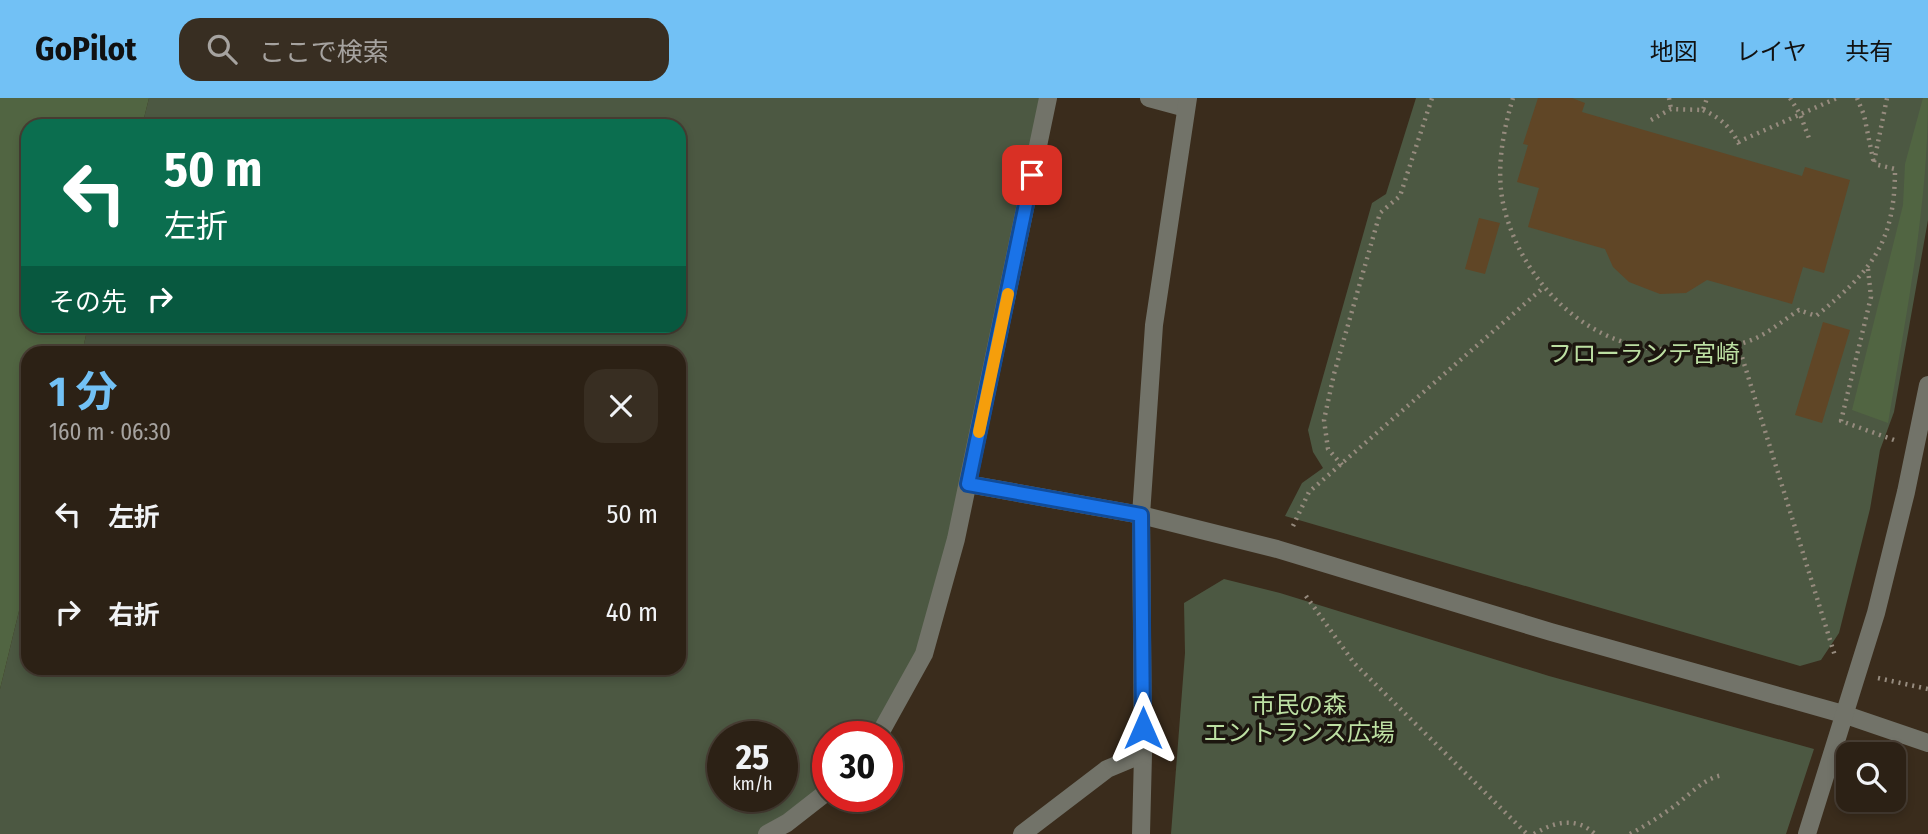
<!DOCTYPE html>
<html lang="ja">
<meta charset="utf-8">
<style>
:root{--surface:#2c2115;--page:#382e22;--text:#f1f3f6;--muted:#a6a3a0;--line:#483e34;--accent:#72c1f5}
body{margin:0;font-family:"Fira Sans Condensed","Noto Sans JP",sans-serif;background:var(--page);color:var(--text);height:100vh;display:flex;flex-direction:column;font-size:26px;white-space:nowrap}
*{box-sizing:border-box;margin:0}
p{font-size:23px;color:var(--muted)}
.icon{flex:none;width:38px;height:38px;fill:none;stroke:currentColor;stroke-width:2;stroke-linecap:round;stroke-linejoin:round}
.map{position:relative;flex:1;overflow:hidden}
.details{position:absolute;left:21px;top:248px;width:665px;height:329px;display:flex;flex-direction:column;background:var(--surface);border-radius:21px;box-shadow:0 4px 10px #0003,0 0 0 2px var(--line)}
.details>*{flex:none}
.top-card{position:absolute;left:21px;top:21px;width:665px;height:214px;border-radius:21px;box-shadow:0 4px 10px #0003,0 0 0 2px var(--line);background:#0b6e4f;color:#fff;overflow:hidden}
.buttons{position:absolute;left:1836px;top:644px;display:grid;gap:14px}
.buttons a{display:grid;place-items:center;width:70px;height:70px;border-radius:14px;background:var(--surface);box-shadow:0 4px 10px #0003,0 0 0 2px var(--line);font-size:35px}
.speed{position:absolute;left:707px;top:623px;display:flex;gap:14px;font-size:35px;font-weight:700;text-align:center}
.speed>*{display:grid;place-content:center;width:91px;height:91px;border-radius:50%;background:var(--surface);box-shadow:0 4px 10px #0003,0 0 0 2px var(--line);line-height:1}
.speed small{font-size:18px;font-weight:400}
.speed .limit{border:10px solid #d22;background:#fff;color:#111}
.pin{position:absolute;display:grid;place-items:center;width:60px;height:60px;color:#fff;margin:-30px;border-radius:14px;box-shadow:0 4px 10px #0006}
.me{position:absolute;width:77px;margin:-38px;rotate:0deg;stroke-linejoin:round;filter:drop-shadow(0 0 5px #0008)}
.turn{display:flex;align-items:center;gap:24px;height:147px;padding:0 28px;font-size:32px}
.turn .icon{width:91px;height:91px;stroke-width:2.5}
.turn b{display:block;font-size:49px;line-height:60px}
.then{display:flex;align-items:center;height:66px;padding:0 28px;background:#0003;gap:14px;font-size:26px}
.round{display:grid;place-items:center;flex:none;width:74px;height:74px;border-radius:21px;background:var(--page)}
.summary{display:flex;align-items:center;justify-content:space-between;height:119px;padding:0 28px}
h1{font-size:42px;font-weight:700;line-height:52px;color:var(--accent)}
ul{padding:0;list-style:none}
li{display:flex;align-items:center;gap:21px;height:98px;padding:0 28px}
li div{flex:1}
li b{display:block;font-size:26px}
li em{font-style:normal}
header{display:flex;align-items:center;gap:42px;box-sizing:border-box;height:98px;padding:0 35px;background:var(--accent);color:#111}
header strong{font-size:33px}
nav{display:flex;gap:38px;margin-inline-start:auto;font-size:24px}
.search{width:490px;height:63px;background:var(--page);display:flex;align-items:center;gap:18px;box-sizing:border-box;padding:0 24px;border-radius:21px;color:var(--muted);font-size:26px}
.map>svg:first-child{display:block}
</style>
<header>
<strong>GoPilot</strong>
<div class="search"><svg class="icon" aria-label="search" viewBox="0 0 24 24"><circle cx="10" cy="10" r="6"/><path d="M15 15l6 6"/></svg>ここで検索</div>
<nav><a>地図</a><a>レイヤ</a><a>共有</a></nav>
</header>
<div class="map">
<svg width="1928" height="736" viewBox="0 0 1928 736">
<rect width="100%" height="100%" fill="#3a2c1c"/>
<g fill="#4c5842" fill-rule="evenodd">
<path d="M 149,0 L 1048,0 L 924,556 L 878,639 L 828,639 L 828,693 L 767,736 L 0,736 L 0,591 L 28,476 L 28,570 L 679,570 L 679,256 L 82,255 L 88,228 L 679,228 L 679,28 L 142,28 ZM 723,639 L 782,639 L 782,698 L 723,698 Z"/>
<polygon points="1416,0 1928,0 1928,122 1894,314 1880,352 1870,411 1839,535 1821,562 1800,568 1285,418 1302,385 1323,370 1313,354 1308,332 1372,105 1386,96"/>
<polygon points="1224,481 1280,495 1549,578 1814,651 1786,736 1171,736 1185,555 1184,505"/>
</g>
<g fill="#516542">
<polygon points="0,0 149,0 142,28 28,28 28,228 88,228 82,255 28,256 28,476 0,591"/>
<path d="M 1923,0 L 1928,0 C 1928,109 1906,217 1888,325 L 1852,312 L 1903,107 L 1905,66 Z"/>
</g>
<g fill="#604626">
<polygon points="1538,0 1572,0 1585,5 1582,14 1802,78 1805,69 1850,82 1824,175 1803,169 1792,206 1707,182 1686,195 1660,196 1629,184 1613,169 1605,151 1528,129 1539,90 1517,84 1528,47 1523,46"/>
<polygon points="1479,120 1500,125 1485,176 1465,171"/>
<polygon points="1823,224 1850,232 1822,325 1795,317"/>
</g>
<g fill="none" stroke-linecap="round" stroke-linejoin="round">
<g stroke="#968b7e" stroke-width="4.5" stroke-dasharray="2 5" stroke-linecap="butt">
<path d="M 1513,0 C 1503,33 1496,71 1503,105 C 1517,170 1568,231 1634,247 C 1642,250 1652,250 1660,251 C 1691,254 1725,253 1754,241 C 1770,234 1785,221 1799,212 L 1816,218 C 1871,173 1895,146 1895,71 L 1874,66"/>
<polyline points="1669,0 1671,11"/>
<polyline points="1790,0 1800,16 1810,43"/>
<polyline points="1857,0 1864,17 1874,66"/>
<path d="M 1703,12 C 1723,21 1732,31 1741,50"/>
<polyline points="1651,22 1671,11 1703,12 1707,0"/>
<polyline points="1738,44 1837,0"/>
<polyline points="1874,64 1887,0"/>
<polyline points="1868,171 1871,199 1841,323 1894,342"/>
<polyline points="1738,246 1835,558"/>
<polyline points="1342,367 1328,351 1324,322 1334,276 1380,115 1400,98 1432,0"/>
<polyline points="1293,428 1309,394 1544,189"/>
<polyline points="1306,498 1354,565 1527,736"/>
<polyline points="1878,580 1928,591"/>
<path d="M 1534,736 C 1554,724 1575,718 1595,736"/>
<path d="M 1630,736 C 1645,728 1659,719 1673,709 C 1689,698 1704,679 1724,677"/>
</g>
<g stroke="#727369" stroke-width="18">
<polyline points="1149,0 1186,10"/>
<polyline points="968,386 1141,417 1277,451 1551,534 1843,616 1928,645"/>
<polyline points="878,639 924,556 956,441 1048,0"/>
<polyline points="767,736 787,725 828,693"/>
<polyline points="1022,736 1107,671 1143,656"/>
<polyline points="1141,736 1143,656 1141,417 1154,227 1188,0"/>
<polyline points="1807,736 1876,515 1906,394 1928,287"/>
</g>
</g>
<g fill="none" stroke-linecap="round" stroke-linejoin="round">
<g stroke="#114b97" stroke-width="18">
<polyline id="route" points="1032,77 968,386 1141,417 1143,630"/>
</g>
<use href="#route" stroke="#1a73e8" stroke-width="12"/>
<polyline stroke="#f59e0b" stroke-width="12" points="979,334 1008,196"/>
</g>
<g text-anchor="middle" stroke-width="7" stroke-linejoin="round" paint-order="stroke">
<g font-size="24" fill="#bcdfa2" stroke="#1c160f">
<text x="1644" y="264">フローランテ宮崎</text>
<text x="1299" y="615">市民の森<tspan x="1299" dy="28">エントランス広場</tspan></text>
</g>
</g>
</svg>
<div class="buttons">
<a><svg class="icon" aria-label="search" viewBox="0 0 24 24"><circle cx="10" cy="10" r="6"/><path d="M15 15l6 6"/></svg></a>
</div>
<div class="speed"><div>25<small>km/h</small></div><div class="limit">30</div></div>
<div class="pin" style="left:1032px;top:77px;background:#d93025"><svg class="icon" aria-label="arrive" viewBox="0 0 24 24"><path d="M6 21V4h12l-3 4 3 4H6"/></svg></div>
<svg class="me" style="left:1143px;top:630px" viewBox="-20 -20 40 40"><path d="M0-17L14 15 0 8-14 15z" fill="#1a73e8" stroke="#fff" stroke-width="4"/></svg>
<div class="top-card">
<div class="turn"><svg class="icon" aria-label="left" viewBox="0 0 24 24"><path d="M17 20v-9H6M10 6l-5 5 5 5"/></svg><div><b>50 m</b>左折</div></div>
<div class="then">その先<svg class="icon" aria-label="right" viewBox="0 0 24 24"><path d="M7 20v-9h11M14 6l5 5-5 5"/></svg></div>
</div>
<section class="details">
<div class="summary"><div><h1>1 分</h1><p>160 m · 06:30</p></div><a class="round"><svg class="icon" aria-label="close" viewBox="0 0 24 24"><path d="M6 6l12 12M18 6L6 18"/></svg></a></div>
<ul>
<li><svg class="icon" aria-label="left" viewBox="0 0 24 24"><path d="M17 20v-9H6M10 6l-5 5 5 5"/></svg><div><b>左折</b></div><em>50 m</em></li>
<li><svg class="icon" aria-label="right" viewBox="0 0 24 24"><path d="M7 20v-9h11M14 6l5 5-5 5"/></svg><div><b>右折</b></div><em>40 m</em></li>
</ul>
</section>
</div>
